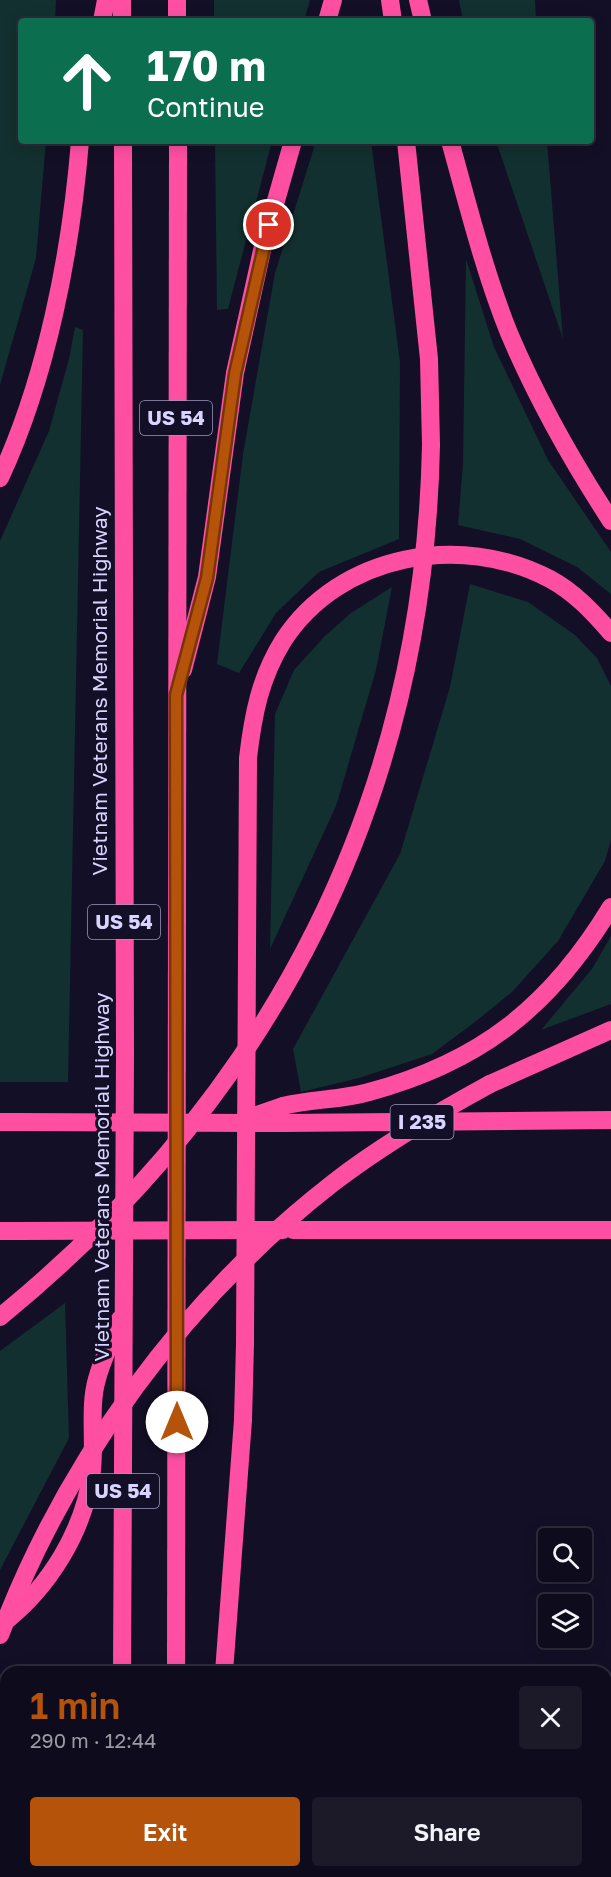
<!DOCTYPE html>
<meta charset="utf-8">
<style>
:root{--surface:#0e0b1c;--page:#1c1929;--text:#f1f3f6;--muted:#9b9ba3;--line:#2e2b3b;--accent:#b45309}
body{margin:0;font-family:"Golos Text",sans-serif;background:var(--page);color:var(--text);height:100vh;display:flex;flex-direction:column;font-size:22px;white-space:nowrap}
*{box-sizing:border-box;margin:0}
p{font-size:20px;color:var(--muted)}
.icon{flex:none;width:33px;height:33px;fill:none;stroke:currentColor;stroke-width:2;stroke-linecap:round;stroke-linejoin:round}
.map{position:relative;flex:1;overflow:hidden}
.details{position:absolute;left:0px;top:1666px;width:612px;height:212px;display:flex;flex-direction:column;background:var(--surface);border-radius:18px 18px 0 0;box-shadow:0 3px 15px #0003,0 0 0 2px var(--line)}
.details>*{flex:none}
.guide{position:absolute;left:18px;top:18px;width:576px;height:126px;border-radius:6px;box-shadow:0 3px 15px #0003,0 0 0 2px var(--line);background:#0b6e4f;color:#fff;overflow:hidden}
.controls{position:absolute;left:538px;top:1528px;display:grid;gap:12px}
.controls a{display:grid;place-items:center;width:54px;height:54px;border-radius:6px;background:var(--surface);box-shadow:0 3px 15px #0003,0 0 0 2px var(--line);font-size:30px}
.pin{position:absolute;display:grid;place-items:center;width:51px;height:51px;color:#fff;margin:-26px;border:3px solid #fff;border-radius:50%;box-shadow:0 2px 6px #0007}
.me{position:absolute;width:66px;margin:-33px;rotate:0deg;stroke-linejoin:round;filter:drop-shadow(0 0 4px #0008)}
.turn{display:flex;align-items:center;gap:21px;height:126px;padding:0 30px;font-size:27px}
.turn .icon{width:78px;height:78px;stroke-width:2.5}
.turn b{display:block;font-size:42px;line-height:51px}
.round{display:grid;place-items:center;flex:none;width:63px;height:63px;border-radius:6px;background:var(--page)}
.summary{display:flex;align-items:center;justify-content:space-between;height:102px;padding:0 30px}
h1{font-size:36px;font-weight:600;line-height:45px;color:var(--accent)}
.primary-button{display:flex;gap:12px;margin-top:auto;padding:12px 30px}
.primary-button a{flex:1;height:69px;border-radius:6px;background:var(--accent);color:#fff;font-size:24px;font-weight:600;line-height:69px;text-align:center}
.primary-button a+a{background:var(--page);color:var(--text)}
.map>svg:first-child{display:block}
</style>
<div class="map">
<svg width="611" height="1877" viewBox="0 0 611 1877">
<rect width="100%" height="100%" fill="#130f26"/>
<g fill="#12302f">
<polygon points="0,0 56,0 55,21 21,21 21,141 46,141 36,258 0,385"/>
<polygon points="214,0 310,0 304,21 214,21"/>
<polygon points="459,0 535,0 536,21 463,21"/>
<polygon points="215,141 272,141 228,309 217,310"/>
<polygon points="316,141 371,141 400,362 399,539 319,572 276,613 239,673 217,664 243,454 275,273"/>
<polygon points="496,141 547,141 563,339"/>
<polygon points="466,259 494,347 548,460 611,552 611,594 577,567 520,539 458,525 463,464"/>
<polygon points="75,327 83,330 68,1082 0,1082 0,541 49,431 69,359"/>
<polygon points="470,584 528,602 575,635 597,658 611,686 611,840 605,861 558,941 512,992 475,1022 432,1054 359,1078 301,1092 293,1049 400,854 450,687"/>
<polygon points="392,587 376,670 336,806 270,949 275,714 294,670 325,636 351,613"/>
<polygon points="611,936 611,1004 541,1030 592,969"/>
<polygon points="65,1303 69,1438 0,1570 0,1351"/>
</g>
<g fill="none" stroke-linecap="round" stroke-linejoin="round">
<g stroke="#ff4fa3" stroke-width="18">
<polyline points="122,0 122,21"/>
<polyline points="177,0 177,21"/>
<polyline points="390,0 393,21"/>
<polyline points="418,0 423,21"/>
<polyline points="102,21 106,0"/>
<polyline points="327,21 333,0"/>
<polyline points="406,141 429,359 431,445"/>
<path d="M 450,141 C 468,205 484,271 509,333 C 537,399 572,461 611,521"/>
<path d="M 0,478 C 47,377 71,252 80,141"/>
<polyline points="183,670 207,577 235,373 263,246 293,141"/>
<polyline points="490,1084 611,1030"/>
<path d="M 283,1106 C 311,1099 341,1100 369,1092 C 481,1062 551,1006 611,907"/>
<polyline points="0,1122 14,1122"/>
<polyline points="283,1123 611,1120"/>
<polyline points="293,1230 611,1230"/>
<polyline points="0,1231 18,1231"/>
<path d="M 2,1624 C 49,1588 85,1530 92,1470 C 95,1442 89,1405 97,1379 C 102,1359 113,1339 120,1319"/>
<polyline points="122,1672 125,1054 123,141"/>
<polyline points="176,1672 178,141"/>
<path d="M 224,1672 L 243,1420 L 245,1344 L 248,758 C 253,715 260,678 283,641 C 339,554 461,532 550,579 C 574,592 593,612 611,633"/>
<polyline points="121,1872 121,1877"/>
<polyline points="175,1877 175,1872"/>
<polyline points="194,1877 197,1872"/>
</g>
<g stroke="#ff4fa3" stroke-width="18">
<polyline points="248,1118 283,1106"/>
<polyline points="14,1122 283,1123"/>
<polyline points="18,1231 283,1230"/>
<path d="M 0,1317 C 273,1094 424,799 431,445"/>
<path d="M 0,1635 C 67,1459 184,1299 333,1183 C 382,1145 435,1114 490,1084"/>
</g>
</g>
<g fill="none" stroke-linecap="round" stroke-linejoin="round">
<g stroke="#753606" stroke-width="15">
<polyline id="route" points="177,1422 176,695 207,578 235,374 269,225"/>
</g>
<use href="#route" stroke="#b45309" stroke-width="10"/>
</g>
<g text-anchor="middle" stroke-width="6" stroke-linejoin="round" paint-order="stroke">
<g fill="#130f26" stroke="#9e99be" stroke-width="1.5">
<rect x="140" y="401" width="72" height="34" rx="4.5"/>
<rect x="88" y="905" width="72" height="34" rx="4.5"/>
<rect x="390.5" y="1105" width="63" height="34" rx="4.5"/>
<rect x="87" y="1474" width="72" height="34" rx="4.5"/>
</g>
<g font-size="20" font-weight="bold" fill="#d9d4ff">
<text x="176" y="425">US 54</text>
<text x="124" y="929">US 54</text>
<text x="422" y="1129">I 235</text>
<text x="123" y="1498">US 54</text>
</g>
<g font-size="21" fill="#d9d4ff" stroke="#130f26">
<text transform="translate(100 691) rotate(-90)" y="7">Vietnam Veterans Memorial Highway</text>
<text transform="translate(102 1177) rotate(-90)" y="7">Vietnam Veterans Memorial Highway</text>
</g>
</g>
</svg>
<div class="controls">
<a><svg class="icon" aria-label="search" viewBox="0 0 24 24"><circle cx="10" cy="10" r="6"/><path d="M15 15l6 6"/></svg></a>
<a><svg class="icon" aria-label="layers" viewBox="0 0 24 24"><path d="M12 4l9 5-9 5-9-5zM3 14l9 5 9-5"/></svg></a>
</div>
<div class="pin" style="left:269px;top:225px;background:#d93025"><svg class="icon" aria-label="arrive" viewBox="0 0 24 24"><path d="M6 21V4h12l-3 4 3 4H6"/></svg></div>
<svg class="me" style="left:177px;top:1422px" viewBox="-20 -20 40 40"><circle r="19" fill="#fff"/><path d="M0-13L10 11 0 6-10 11z" fill="#b45309"/></svg>
<div class="guide">
<div class="turn"><svg class="icon" aria-label="ahead" viewBox="0 0 24 24"><path d="M12 20V5M6 11l6-6 6 6"/></svg><div><b>170 m</b>Continue</div></div>
</div>
<section class="details">
<div class="summary"><div><h1>1 min</h1><p>290 m · 12:44</p></div><a class="round"><svg class="icon" aria-label="close" viewBox="0 0 24 24"><path d="M6 6l12 12M18 6L6 18"/></svg></a></div>
<div class="primary-button"><a>Exit</a><a>Share</a></div>
</section>
</div>
